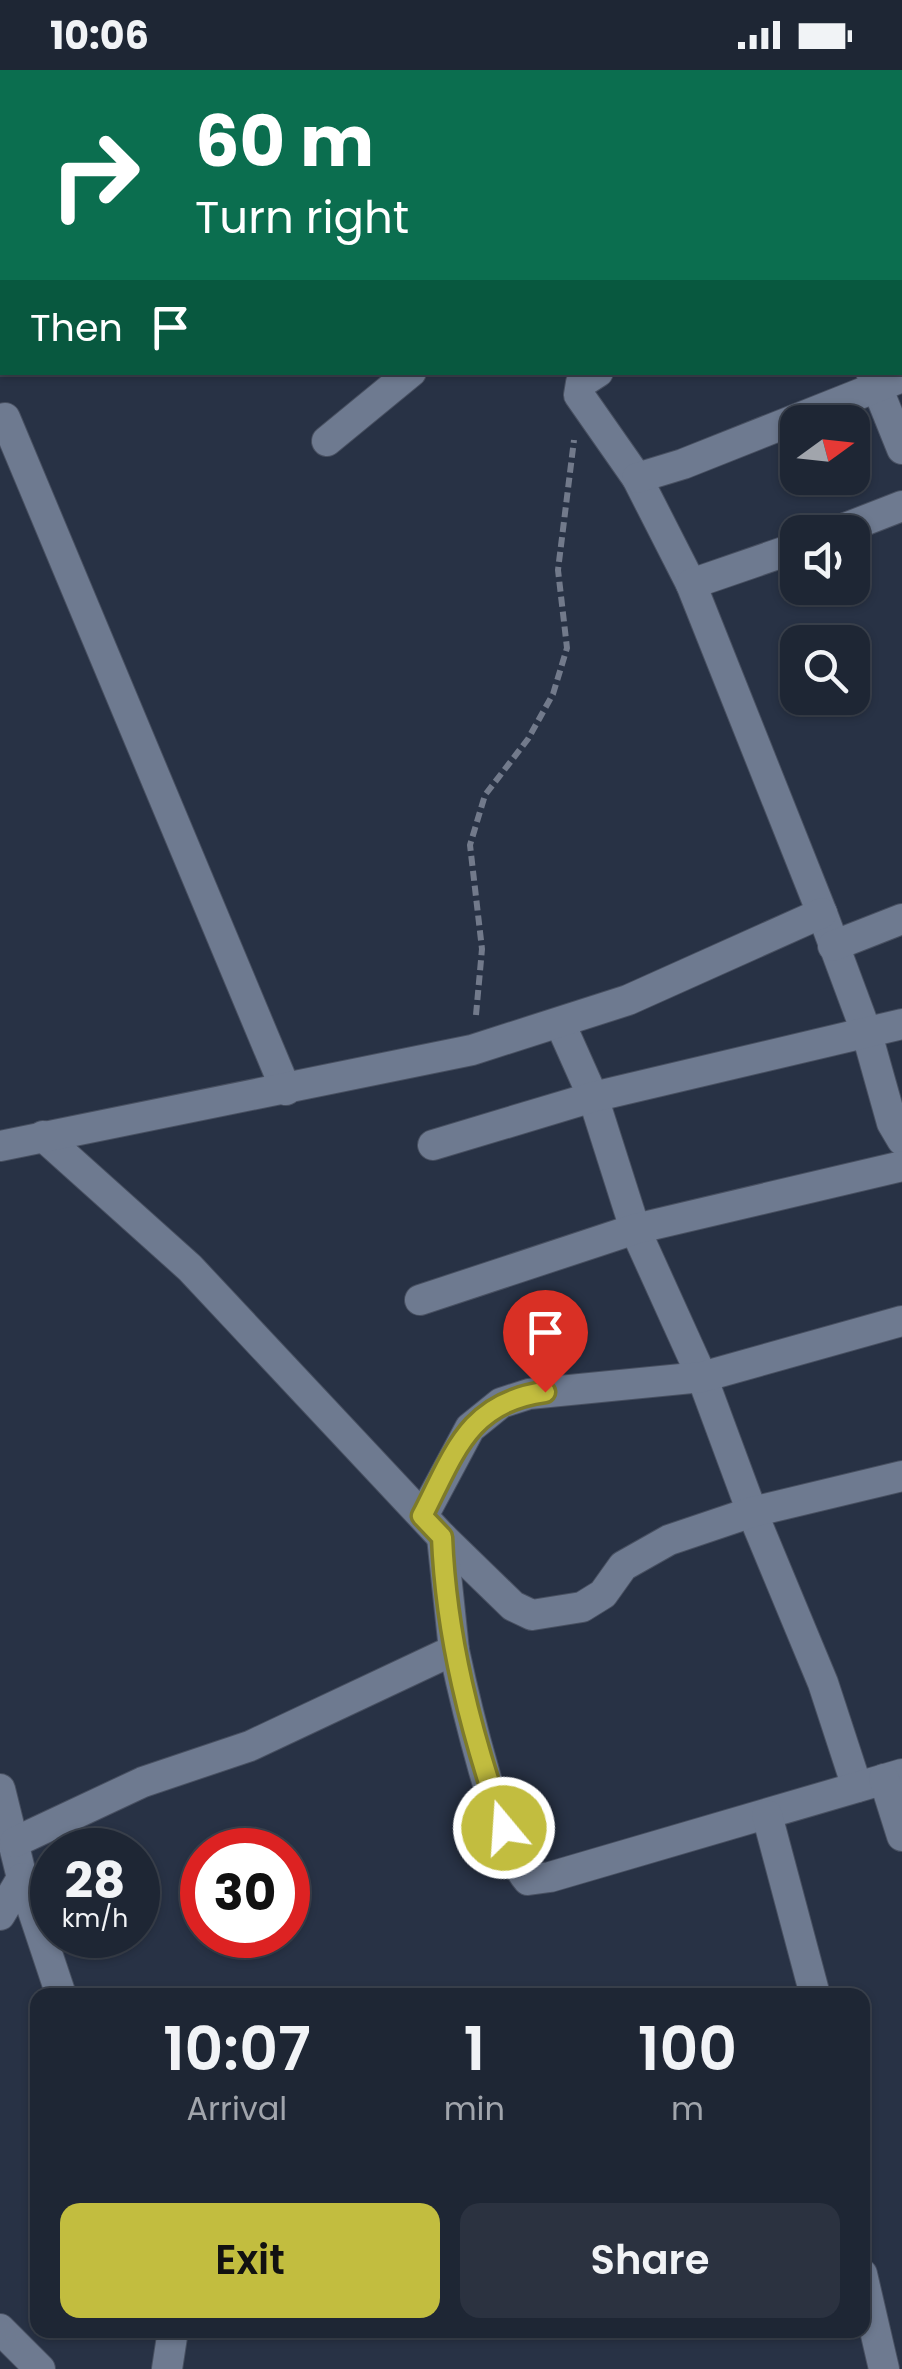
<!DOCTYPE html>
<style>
:root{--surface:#1e2634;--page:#2b3240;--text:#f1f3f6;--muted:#a1a5ac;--line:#3c434f;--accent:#c2bd3f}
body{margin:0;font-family:Poppins,sans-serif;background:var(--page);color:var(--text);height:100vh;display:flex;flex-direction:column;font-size:38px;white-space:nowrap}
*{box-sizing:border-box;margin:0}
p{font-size:32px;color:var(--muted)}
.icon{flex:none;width:55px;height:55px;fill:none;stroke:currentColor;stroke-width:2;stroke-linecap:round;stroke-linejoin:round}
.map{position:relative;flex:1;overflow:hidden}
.panel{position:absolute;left:30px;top:1918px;width:840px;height:350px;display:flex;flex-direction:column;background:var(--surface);border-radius:20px;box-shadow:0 2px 8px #0004,0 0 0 2px var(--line)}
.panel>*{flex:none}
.hud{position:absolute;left:0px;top:0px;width:902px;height:305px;box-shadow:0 2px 8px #0004,0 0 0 2px var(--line);background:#0b6e4f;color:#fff;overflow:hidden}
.needle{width:65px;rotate:75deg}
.fabs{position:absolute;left:780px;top:335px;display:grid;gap:20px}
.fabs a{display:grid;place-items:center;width:90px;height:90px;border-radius:20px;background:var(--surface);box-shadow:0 2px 8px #0004,0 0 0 2px var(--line);font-size:50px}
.speed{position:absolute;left:30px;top:1758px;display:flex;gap:20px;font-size:50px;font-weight:700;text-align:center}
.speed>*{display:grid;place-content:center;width:130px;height:130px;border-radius:50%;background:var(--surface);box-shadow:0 2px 8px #0004,0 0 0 2px var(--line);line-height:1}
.speed small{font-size:25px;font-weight:400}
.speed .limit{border:15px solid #d22;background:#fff;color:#111}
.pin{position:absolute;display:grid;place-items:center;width:85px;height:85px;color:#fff;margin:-102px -42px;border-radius:50% 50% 50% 0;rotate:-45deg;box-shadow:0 0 10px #0007}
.pin .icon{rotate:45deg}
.me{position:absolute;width:110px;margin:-55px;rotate:342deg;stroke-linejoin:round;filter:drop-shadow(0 0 8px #0008)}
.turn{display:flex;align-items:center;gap:35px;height:210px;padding:0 30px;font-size:45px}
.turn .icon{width:130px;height:130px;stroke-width:2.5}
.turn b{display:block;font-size:70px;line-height:85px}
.then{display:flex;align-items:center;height:95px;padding:0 30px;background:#0003;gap:20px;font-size:38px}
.eta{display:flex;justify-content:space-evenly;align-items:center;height:170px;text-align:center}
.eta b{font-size:60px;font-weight:600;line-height:70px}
.button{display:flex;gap:20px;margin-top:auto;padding:20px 30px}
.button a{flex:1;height:115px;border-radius:20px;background:var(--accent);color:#111;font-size:40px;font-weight:600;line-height:115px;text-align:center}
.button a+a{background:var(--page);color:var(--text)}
.status{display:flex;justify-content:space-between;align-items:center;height:70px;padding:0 50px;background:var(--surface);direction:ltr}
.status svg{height:28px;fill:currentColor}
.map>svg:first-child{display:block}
</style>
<div class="status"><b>10:06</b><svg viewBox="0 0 49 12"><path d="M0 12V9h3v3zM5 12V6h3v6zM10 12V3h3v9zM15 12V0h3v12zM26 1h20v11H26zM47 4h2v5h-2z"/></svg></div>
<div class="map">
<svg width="902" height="2299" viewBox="0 0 902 2299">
<rect width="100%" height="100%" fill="#283245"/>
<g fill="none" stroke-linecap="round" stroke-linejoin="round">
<g stroke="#485061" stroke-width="32">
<g id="minor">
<polyline points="136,0 136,2"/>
<polyline points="231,0 231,2"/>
<polyline points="490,0 491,2"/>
<polyline points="402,2 403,0"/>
<polyline points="845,2 847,0"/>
<polyline points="0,154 2,154"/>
<polyline points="900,168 902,167"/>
<polyline points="598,302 581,313 579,325 637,408 691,514"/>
<polyline points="871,302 902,379"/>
<polyline points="5,348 286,1020"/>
<polyline points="327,371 411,302"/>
<polyline points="637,408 683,394 902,307"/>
<polyline points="835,462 902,436"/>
<polyline points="798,477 691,514 822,843 867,964 892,1053 902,1070"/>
<polyline points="833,876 902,849"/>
<polyline points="560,953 593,1027 635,1159 702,1307 752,1442 823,1613 857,1717"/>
<polyline points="43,1066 190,1198 442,1467 513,1536 532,1545 582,1537 603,1524 623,1496 669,1470 752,1442 902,1406"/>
<polyline points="433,1075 593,1027 902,954"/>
<polyline points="0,1076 472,980 628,930 822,843"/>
<polyline points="420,1230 635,1159 902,1096"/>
<polyline points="423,1446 470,1358 501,1333 529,1324 702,1307 902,1251"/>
<path d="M 454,1580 C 464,1627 499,1778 528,1810 L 550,1807 L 902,1704"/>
<polyline points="884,1709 902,1766"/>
<polyline points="0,1719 22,1808 61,1925"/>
<polyline points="767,1745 815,1925"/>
<polyline points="15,1772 143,1712 250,1676 454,1580 442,1467"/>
<polyline points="0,1845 22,1808"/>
<polyline points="862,2204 884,2299"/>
<polyline points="0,2259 40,2299"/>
<polyline points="167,2299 173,2260"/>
</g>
</g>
<polyline stroke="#727a8b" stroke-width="6" stroke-dasharray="10 5" stroke-linecap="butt" points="476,945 482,879 470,775 485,725 528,669 553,624 567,578 558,500 574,370"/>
<use href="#minor" stroke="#6e7a90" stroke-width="30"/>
</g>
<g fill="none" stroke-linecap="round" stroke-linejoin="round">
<g stroke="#7e7b29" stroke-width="25">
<path id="route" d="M 504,1758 C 471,1663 446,1567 442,1467 L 422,1446 C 454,1384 468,1332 545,1322"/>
</g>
<use href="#route" stroke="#c2bd3f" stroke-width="18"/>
</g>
</svg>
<div class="fabs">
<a><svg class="needle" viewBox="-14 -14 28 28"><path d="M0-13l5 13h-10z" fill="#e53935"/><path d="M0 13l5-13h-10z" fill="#a1a5ac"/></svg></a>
<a><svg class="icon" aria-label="sound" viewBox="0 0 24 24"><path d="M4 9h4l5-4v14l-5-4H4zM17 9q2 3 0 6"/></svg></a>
<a><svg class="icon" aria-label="search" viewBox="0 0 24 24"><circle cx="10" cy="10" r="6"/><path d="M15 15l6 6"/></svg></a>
</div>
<div class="speed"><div>28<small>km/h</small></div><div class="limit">30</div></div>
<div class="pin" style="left:545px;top:1322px;background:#d93025"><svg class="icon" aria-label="arrive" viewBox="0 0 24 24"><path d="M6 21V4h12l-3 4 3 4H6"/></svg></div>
<svg class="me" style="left:504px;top:1758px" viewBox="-20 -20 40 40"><circle r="17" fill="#c2bd3f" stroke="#fff" stroke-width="3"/><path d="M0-11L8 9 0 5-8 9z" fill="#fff"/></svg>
<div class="hud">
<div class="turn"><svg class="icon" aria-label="right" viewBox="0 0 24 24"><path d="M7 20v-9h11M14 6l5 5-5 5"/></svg><div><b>60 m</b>Turn right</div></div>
<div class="then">Then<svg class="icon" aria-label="arrive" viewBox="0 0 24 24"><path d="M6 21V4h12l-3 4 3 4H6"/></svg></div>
</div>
<section class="panel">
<div class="eta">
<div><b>10:07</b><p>Arrival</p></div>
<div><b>1</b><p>min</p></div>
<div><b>100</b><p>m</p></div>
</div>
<div class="button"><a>Exit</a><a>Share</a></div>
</section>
</div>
